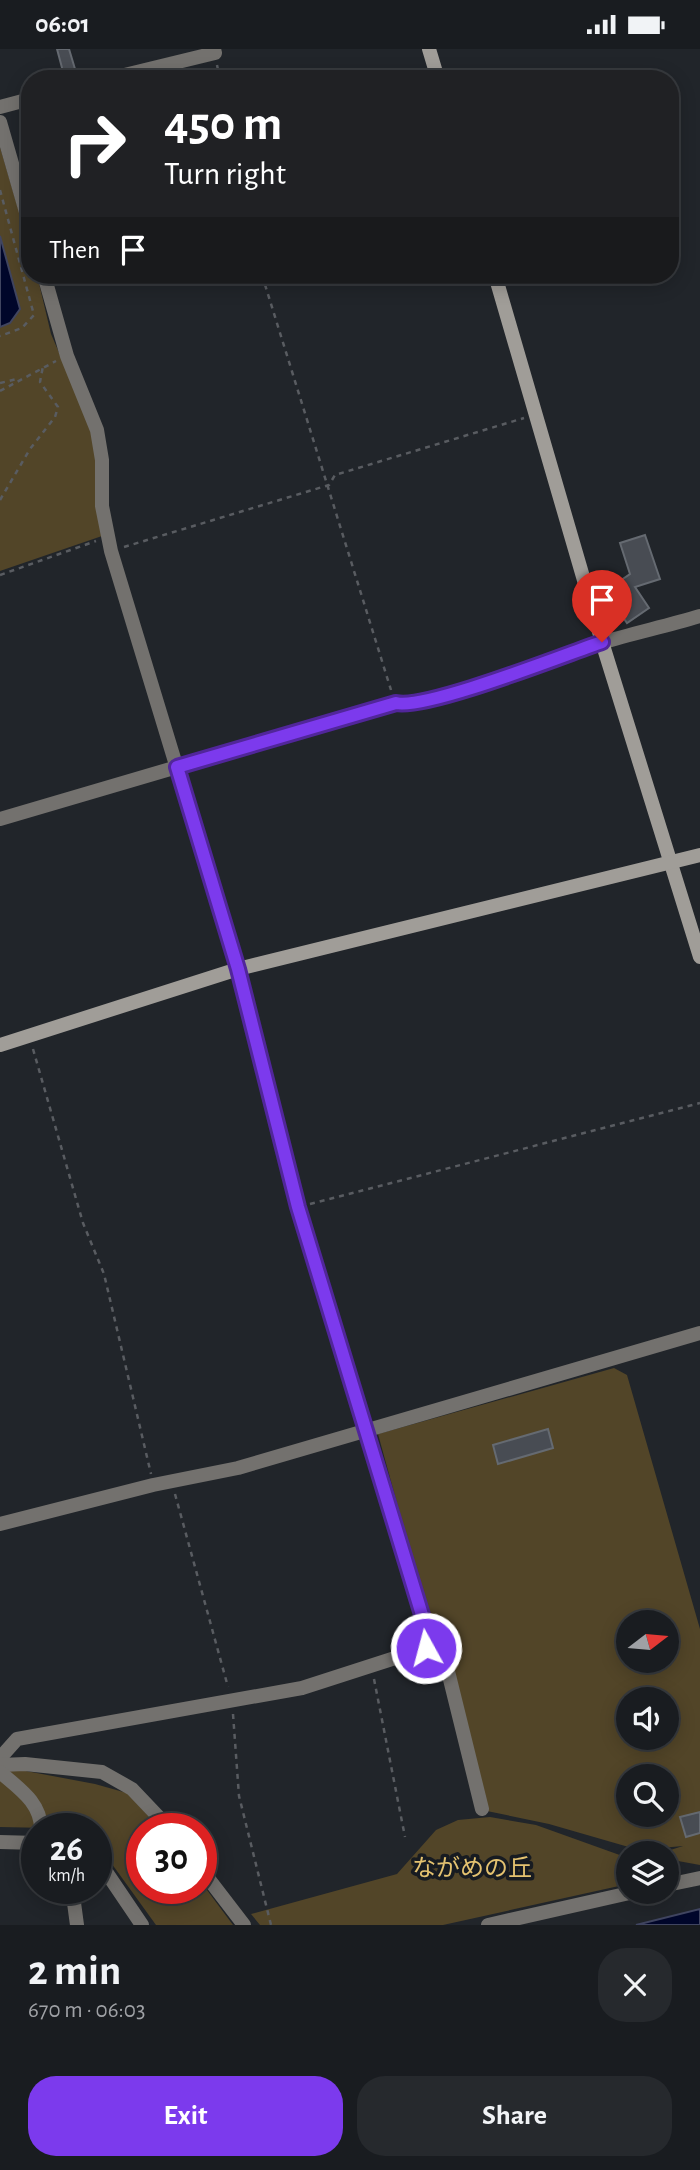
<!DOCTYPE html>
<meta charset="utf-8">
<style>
:root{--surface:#191c20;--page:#26292d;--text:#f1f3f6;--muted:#9fa1a5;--line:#373a3e;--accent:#7c3aed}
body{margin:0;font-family:"Alegreya Sans","Noto Sans JP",sans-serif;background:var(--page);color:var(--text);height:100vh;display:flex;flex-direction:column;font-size:26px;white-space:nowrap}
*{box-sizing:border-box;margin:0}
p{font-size:23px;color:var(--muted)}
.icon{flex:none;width:38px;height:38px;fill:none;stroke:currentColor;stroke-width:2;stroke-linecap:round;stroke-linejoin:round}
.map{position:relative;height:1876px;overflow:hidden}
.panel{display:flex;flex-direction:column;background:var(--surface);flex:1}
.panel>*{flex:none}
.hud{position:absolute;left:21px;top:21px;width:658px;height:214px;border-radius:28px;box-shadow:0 4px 18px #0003,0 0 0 2px var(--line);background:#202124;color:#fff;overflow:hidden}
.needle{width:46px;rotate:74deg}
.fabs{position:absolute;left:616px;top:1561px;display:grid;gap:14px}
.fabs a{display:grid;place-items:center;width:63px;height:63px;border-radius:50%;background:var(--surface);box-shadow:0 4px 18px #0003,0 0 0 2px var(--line);font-size:35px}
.speed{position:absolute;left:21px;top:1764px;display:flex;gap:14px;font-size:35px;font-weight:700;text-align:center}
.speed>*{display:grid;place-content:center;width:91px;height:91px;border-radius:50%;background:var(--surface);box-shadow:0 4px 18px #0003,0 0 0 2px var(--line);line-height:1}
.speed small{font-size:18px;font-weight:400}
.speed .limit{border:10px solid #d22;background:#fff;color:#111}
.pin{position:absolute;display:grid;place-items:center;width:60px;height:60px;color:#fff;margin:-72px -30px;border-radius:50% 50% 50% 0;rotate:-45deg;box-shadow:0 0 7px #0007}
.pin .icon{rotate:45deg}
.me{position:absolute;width:77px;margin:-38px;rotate:353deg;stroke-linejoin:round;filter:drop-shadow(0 0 5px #0008)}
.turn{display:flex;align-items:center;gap:24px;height:147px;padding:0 28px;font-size:32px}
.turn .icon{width:91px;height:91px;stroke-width:2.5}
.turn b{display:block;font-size:49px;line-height:60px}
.then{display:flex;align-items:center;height:66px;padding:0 28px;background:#0003;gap:14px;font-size:26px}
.round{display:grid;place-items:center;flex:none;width:74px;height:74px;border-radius:28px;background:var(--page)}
.headline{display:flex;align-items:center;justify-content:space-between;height:119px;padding:0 28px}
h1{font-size:42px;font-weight:700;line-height:52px}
.button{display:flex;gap:14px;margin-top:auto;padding:14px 28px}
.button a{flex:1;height:80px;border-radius:28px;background:var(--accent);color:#fff;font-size:28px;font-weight:700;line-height:80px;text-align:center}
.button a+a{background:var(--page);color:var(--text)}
.status{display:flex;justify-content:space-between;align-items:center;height:49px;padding:0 35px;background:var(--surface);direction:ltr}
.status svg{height:19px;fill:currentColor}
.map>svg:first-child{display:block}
</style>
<div class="status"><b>06:01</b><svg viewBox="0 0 49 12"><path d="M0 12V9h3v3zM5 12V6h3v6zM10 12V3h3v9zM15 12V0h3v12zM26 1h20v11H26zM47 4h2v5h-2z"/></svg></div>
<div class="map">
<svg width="700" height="1876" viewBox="0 0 700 1876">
<rect width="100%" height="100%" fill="#21252a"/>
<g fill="#524528" fill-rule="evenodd">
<polygon points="0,98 30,200 30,226 37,226 51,285 93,382 102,487 0,522"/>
<path d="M 614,1319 L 627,1326 L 700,1580 L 700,1816 L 667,1810 L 667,1804 L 661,1804 L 683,1797 L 639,1801 L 549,1775 L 487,1762 L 431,1578 L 378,1385 ZM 628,1573 L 667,1573 L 667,1612 L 628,1612 ZM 628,1650 L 667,1650 L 667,1689 L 628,1689 ZM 628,1727 L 667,1727 L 667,1766 L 628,1766 Z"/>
<polygon points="10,1719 95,1735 127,1744 161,1780 142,1780 142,1839 201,1839 201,1833 233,1876 156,1876 96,1793 96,1780 0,1778 0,1720"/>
<polygon points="490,1768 536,1776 628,1809 628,1835 443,1876 260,1876 251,1865 397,1825 436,1781 458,1771"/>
</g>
<g fill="#00062a" stroke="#404560" stroke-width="2">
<polygon points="0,187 20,260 10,274 0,278"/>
<polygon points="700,1860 700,1876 636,1876"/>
</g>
<g fill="#484c53" stroke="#656a71" stroke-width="2">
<polygon points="57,0 69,0 78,30 65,30"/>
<polygon points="645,486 660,530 635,538 649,559 627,574 605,542 630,525 620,494"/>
<polygon points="548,1380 553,1399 498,1415 493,1396"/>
<polygon points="700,1763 700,1784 686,1788 680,1768"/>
</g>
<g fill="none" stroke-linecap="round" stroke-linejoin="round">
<g stroke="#595c61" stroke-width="2.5" stroke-dasharray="5 5" stroke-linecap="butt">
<polyline points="217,16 220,30"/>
<polyline points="0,141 34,266 22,279 0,287"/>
<polyline points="262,226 391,641"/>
<polyline points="0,334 17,330"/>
<polyline points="0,342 56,312"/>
<polyline points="0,451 30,400 55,368 58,358 40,333 43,317"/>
<polyline points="124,498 329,436 335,426 524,369"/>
<polyline points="0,526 96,492"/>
<polyline points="33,1000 83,1174 104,1225 151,1425"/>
<polyline points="310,1155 700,1054"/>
<polyline points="175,1445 228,1638"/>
<polyline points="374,1630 405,1788"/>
<polyline points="233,1665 239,1747 271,1876"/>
</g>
<g stroke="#73716e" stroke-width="14">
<polyline points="108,30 215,4 214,0"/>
<polyline points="0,58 30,50"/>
<polyline points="0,73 30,177"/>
<path d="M 0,770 L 395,654 C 429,661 559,606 601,594 C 634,584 667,577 700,567"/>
<polyline points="0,1475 153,1436 238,1419 700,1284"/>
<polyline points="426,1579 441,1594 482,1760"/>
<polyline points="0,1709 17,1690 302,1639 426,1599 426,1579 298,1158 238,920 111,502 102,457 102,411 97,381 67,307 44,226"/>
<polyline points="0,1716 25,1715 102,1723 132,1740 170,1780"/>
<path d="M 0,1723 C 18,1739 41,1753 41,1780"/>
<polyline points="0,1793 37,1794"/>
<polyline points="96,1808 142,1876"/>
<polyline points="201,1820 244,1876"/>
<polyline points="667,1836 700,1829"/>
<polyline points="72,1839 77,1876"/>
<polyline points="488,1876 634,1843"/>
</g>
<g stroke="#a09d98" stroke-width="14">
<polyline points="429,0 438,30"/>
<polyline points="495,226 602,593 700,908"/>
<polyline points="0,996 238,920 700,806"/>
</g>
</g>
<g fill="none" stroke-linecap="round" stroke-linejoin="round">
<g stroke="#51269a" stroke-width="18">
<path id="route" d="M 426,1599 L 426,1579 L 298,1158 L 238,920 L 177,718 L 396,654 C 426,661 564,606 602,593"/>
</g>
<use href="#route" stroke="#7c3aed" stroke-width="12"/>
</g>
<g text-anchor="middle" stroke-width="7" stroke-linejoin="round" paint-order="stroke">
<g font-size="24" fill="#e4c270" stroke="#171b21">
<text x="472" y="1827">ながめの丘</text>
</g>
</g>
</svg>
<div class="fabs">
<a><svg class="needle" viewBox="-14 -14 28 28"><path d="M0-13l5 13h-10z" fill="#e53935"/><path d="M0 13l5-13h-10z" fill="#9fa1a5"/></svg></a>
<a><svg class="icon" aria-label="sound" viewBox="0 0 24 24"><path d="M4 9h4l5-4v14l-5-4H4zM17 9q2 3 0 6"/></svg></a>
<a><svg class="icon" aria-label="search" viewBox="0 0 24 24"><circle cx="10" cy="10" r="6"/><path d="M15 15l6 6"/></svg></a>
<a><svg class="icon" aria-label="layers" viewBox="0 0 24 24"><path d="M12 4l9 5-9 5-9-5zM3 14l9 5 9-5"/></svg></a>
</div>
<div class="speed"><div>26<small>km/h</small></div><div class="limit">30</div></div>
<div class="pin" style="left:602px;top:593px;background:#d93025"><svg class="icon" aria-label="arrive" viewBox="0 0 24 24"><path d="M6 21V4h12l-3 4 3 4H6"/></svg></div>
<svg class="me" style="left:426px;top:1599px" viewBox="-20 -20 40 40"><circle r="17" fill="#7c3aed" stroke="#fff" stroke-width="3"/><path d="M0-11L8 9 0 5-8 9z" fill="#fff"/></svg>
<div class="hud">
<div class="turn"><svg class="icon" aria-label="right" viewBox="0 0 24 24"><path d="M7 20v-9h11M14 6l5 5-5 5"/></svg><div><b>450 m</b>Turn right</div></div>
<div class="then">Then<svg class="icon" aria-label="arrive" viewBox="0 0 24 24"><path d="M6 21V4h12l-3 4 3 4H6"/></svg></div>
</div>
</div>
<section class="panel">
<div class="headline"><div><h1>2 min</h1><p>670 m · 06:03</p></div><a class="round"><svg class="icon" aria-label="close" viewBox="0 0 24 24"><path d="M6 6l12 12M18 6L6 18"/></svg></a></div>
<div class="button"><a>Exit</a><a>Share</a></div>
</section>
